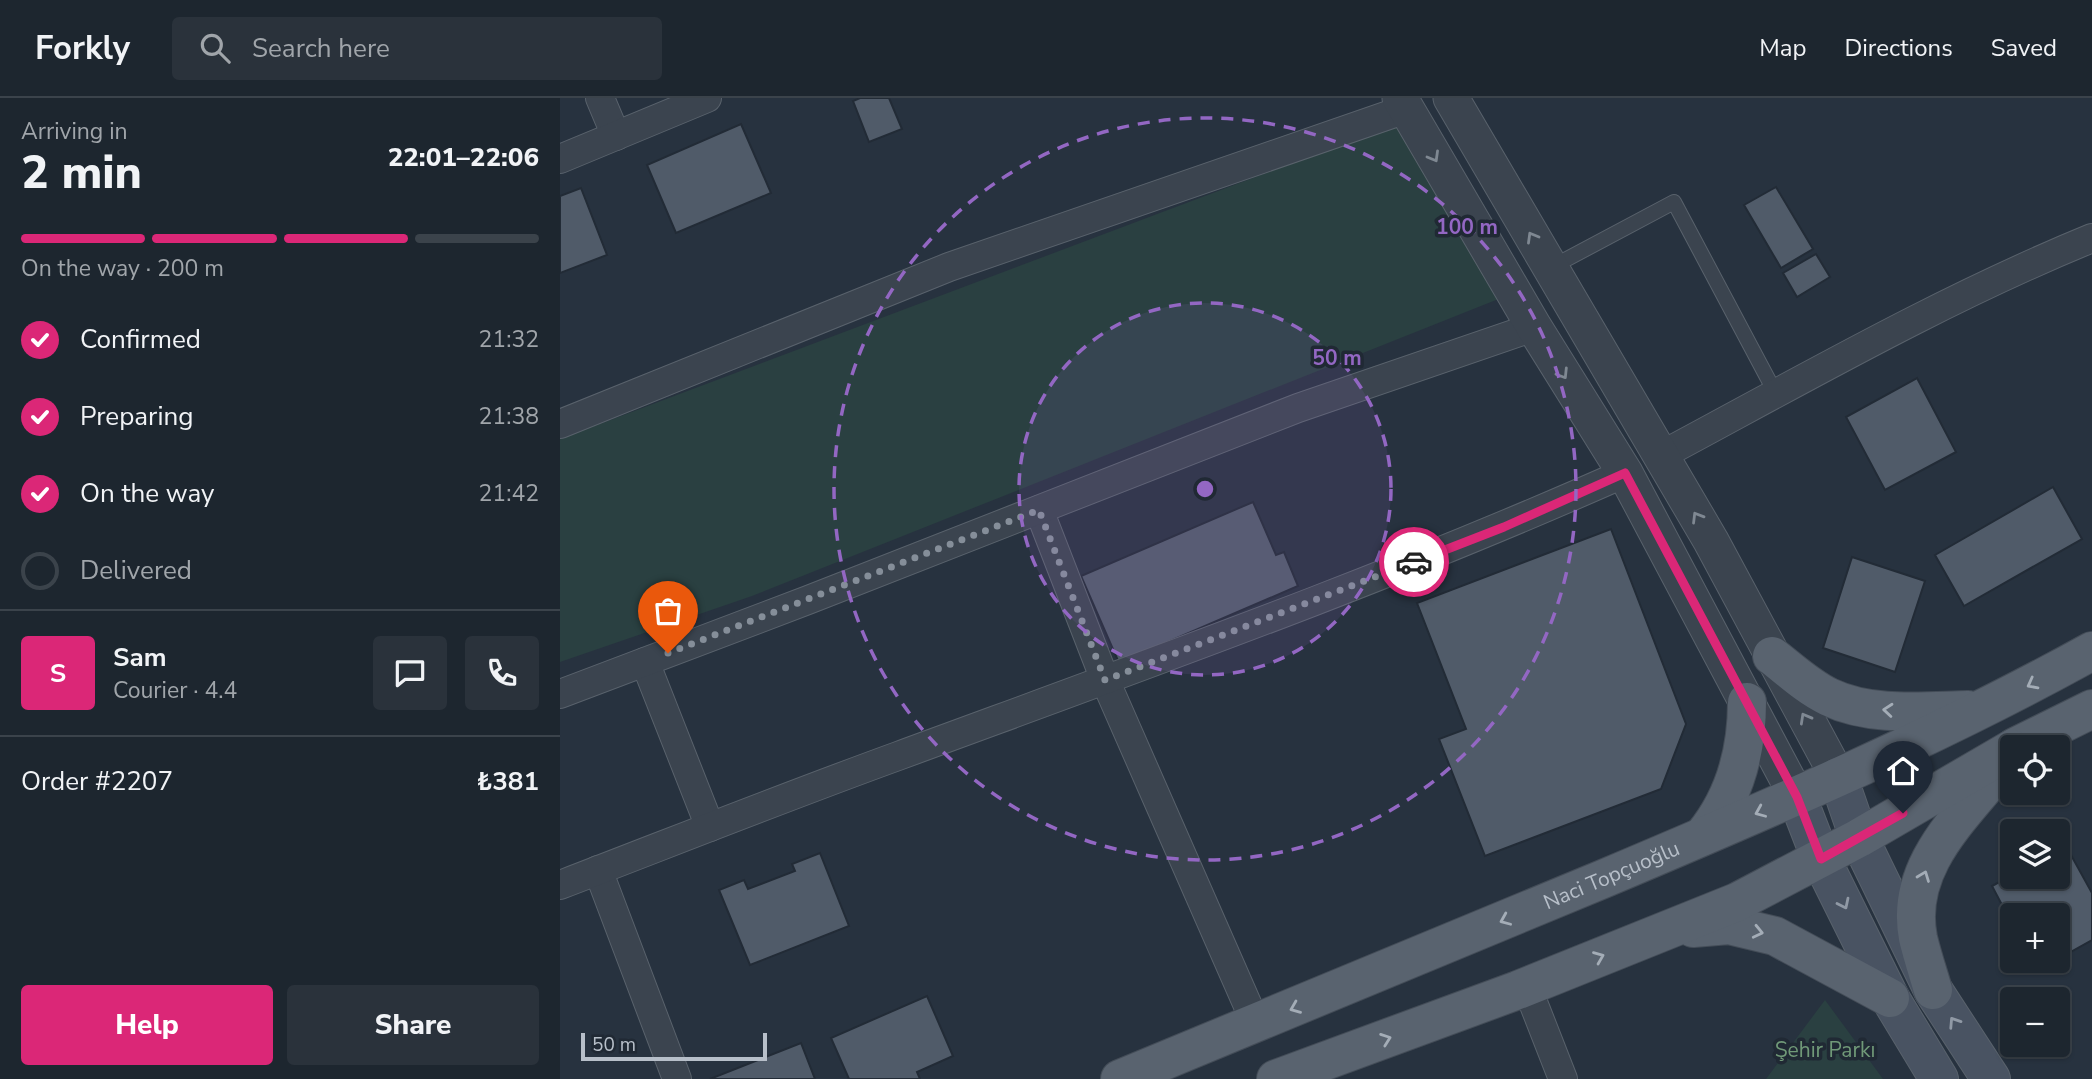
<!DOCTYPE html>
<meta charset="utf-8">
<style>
body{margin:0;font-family:"Nunito Sans",sans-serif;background:#2a323b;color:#f1f3f6;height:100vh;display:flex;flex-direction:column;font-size:26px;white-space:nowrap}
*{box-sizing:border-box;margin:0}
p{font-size:23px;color:#a0a5aa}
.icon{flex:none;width:38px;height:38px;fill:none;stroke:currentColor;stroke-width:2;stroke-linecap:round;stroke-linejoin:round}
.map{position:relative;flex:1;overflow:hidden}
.side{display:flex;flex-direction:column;background:#1d262f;width:560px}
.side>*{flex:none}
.tools{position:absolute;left:1440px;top:637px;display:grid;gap:14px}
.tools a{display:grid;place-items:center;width:70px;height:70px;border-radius:7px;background:#1d262f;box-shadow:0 2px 5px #0004,0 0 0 2px #3b434b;font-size:35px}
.scale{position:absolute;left:21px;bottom:18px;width:186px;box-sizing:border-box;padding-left:7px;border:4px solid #b7bfc9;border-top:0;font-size:19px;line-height:24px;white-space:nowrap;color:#b7bfc9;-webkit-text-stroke:5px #202934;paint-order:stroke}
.pin{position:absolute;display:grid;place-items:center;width:60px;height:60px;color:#fff;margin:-72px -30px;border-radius:50% 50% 50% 0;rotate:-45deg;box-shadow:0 0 7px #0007}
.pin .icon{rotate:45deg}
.courier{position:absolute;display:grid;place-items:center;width:70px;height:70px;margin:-35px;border:5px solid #db2777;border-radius:50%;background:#fff;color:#222;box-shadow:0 2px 9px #0007}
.head em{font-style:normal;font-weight:800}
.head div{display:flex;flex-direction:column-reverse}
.head{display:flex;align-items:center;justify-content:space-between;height:119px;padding:0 21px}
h1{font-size:46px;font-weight:800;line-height:52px}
.bar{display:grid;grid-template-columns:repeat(4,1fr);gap:10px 7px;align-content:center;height:84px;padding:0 21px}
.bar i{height:9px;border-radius:5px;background:#3b434b}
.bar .active{background:#db2777}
.bar p{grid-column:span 4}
.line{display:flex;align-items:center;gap:18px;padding:0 21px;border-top:2px solid #3b434b}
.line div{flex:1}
.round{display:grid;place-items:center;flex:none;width:74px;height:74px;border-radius:7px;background:#2a323b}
ol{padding:0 21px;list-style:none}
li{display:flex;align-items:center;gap:21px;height:77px}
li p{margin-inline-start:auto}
li .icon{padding:7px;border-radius:50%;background:#db2777;color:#fff;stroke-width:4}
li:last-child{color:#a0a5aa}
li i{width:38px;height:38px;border:4px solid #3b434b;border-radius:50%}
.primary-button{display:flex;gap:14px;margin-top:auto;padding:14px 21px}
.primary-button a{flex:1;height:80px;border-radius:7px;background:#db2777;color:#fff;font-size:28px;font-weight:800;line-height:80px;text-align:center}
.primary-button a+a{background:#2a323b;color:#f1f3f6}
header{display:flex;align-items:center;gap:42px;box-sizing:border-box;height:98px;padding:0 35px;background:#1d262f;border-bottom:2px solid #3b434b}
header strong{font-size:33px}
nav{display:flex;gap:38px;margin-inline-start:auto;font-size:24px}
.search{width:490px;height:63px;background:#2a323b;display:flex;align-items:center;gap:18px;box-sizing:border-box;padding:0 24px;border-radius:7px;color:#a0a5aa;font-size:26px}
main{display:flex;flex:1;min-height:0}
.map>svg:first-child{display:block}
.green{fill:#2a4041}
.building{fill:#505b69;stroke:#222b36;stroke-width:2}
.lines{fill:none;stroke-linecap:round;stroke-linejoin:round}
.service-casing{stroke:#59626c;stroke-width:16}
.minor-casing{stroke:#59626c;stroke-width:30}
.tertiary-casing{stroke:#59626c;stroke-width:37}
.secondary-casing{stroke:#59626c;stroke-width:40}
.primary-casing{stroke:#444d58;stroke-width:40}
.service{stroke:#3b444f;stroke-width:14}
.minor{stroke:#3b444f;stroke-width:28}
.tertiary{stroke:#3b444f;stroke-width:35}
.secondary{stroke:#495362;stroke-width:38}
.primary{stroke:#59636f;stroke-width:38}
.oneway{stroke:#7f8892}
.oneway2{stroke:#a4adb7}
.oneway3{stroke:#9099a5}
.done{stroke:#858e99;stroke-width:7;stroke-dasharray:0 12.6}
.route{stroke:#db2777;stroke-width:9}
.ring{fill:none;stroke:#9367c3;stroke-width:3.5;stroke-dasharray:12 9}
.labels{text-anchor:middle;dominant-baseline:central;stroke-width:7;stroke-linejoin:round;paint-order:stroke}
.street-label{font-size:21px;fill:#b7bfc9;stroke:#202934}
.park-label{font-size:21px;fill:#709978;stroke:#202934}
.centre{fill:#9367c3;stroke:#202934;stroke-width:3.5}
.ring-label{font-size:21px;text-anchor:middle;font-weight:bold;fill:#9367c3;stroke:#202934;stroke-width:7;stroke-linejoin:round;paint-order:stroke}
</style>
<header>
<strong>Forkly</strong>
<div class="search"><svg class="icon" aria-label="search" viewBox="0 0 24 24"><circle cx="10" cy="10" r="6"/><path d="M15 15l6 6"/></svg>Search here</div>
<nav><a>Map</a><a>Directions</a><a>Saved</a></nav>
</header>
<main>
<section class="side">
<div class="head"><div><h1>2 min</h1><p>Arriving in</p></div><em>22:01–22:06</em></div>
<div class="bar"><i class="active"></i><i class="active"></i><i class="active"></i><i></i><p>On the way · 200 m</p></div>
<ol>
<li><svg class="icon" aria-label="check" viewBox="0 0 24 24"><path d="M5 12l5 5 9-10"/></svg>Confirmed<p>21:32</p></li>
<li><svg class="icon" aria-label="check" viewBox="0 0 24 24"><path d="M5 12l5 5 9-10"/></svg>Preparing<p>21:38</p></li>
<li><svg class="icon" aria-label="check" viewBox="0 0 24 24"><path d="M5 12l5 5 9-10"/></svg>On the way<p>21:42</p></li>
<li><i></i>Delivered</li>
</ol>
<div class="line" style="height:126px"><b class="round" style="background:#db2777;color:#fff">S</b><div><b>Sam</b><p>Courier · 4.4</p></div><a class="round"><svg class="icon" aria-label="chat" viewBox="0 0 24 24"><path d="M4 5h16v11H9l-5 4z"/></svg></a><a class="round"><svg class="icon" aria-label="phone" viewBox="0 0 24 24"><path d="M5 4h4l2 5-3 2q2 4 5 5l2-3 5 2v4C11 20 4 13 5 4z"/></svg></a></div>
<div class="line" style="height:91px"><div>Order #2207</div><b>₺381</b></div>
<div class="primary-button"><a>Help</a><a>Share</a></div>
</section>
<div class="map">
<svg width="1532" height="981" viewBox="0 0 1532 981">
<rect width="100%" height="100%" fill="#27323f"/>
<g class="green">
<polygon points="831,28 844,31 946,198 192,498 0,564 0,341"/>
<polygon points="1265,902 1323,981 1206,981"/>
</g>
<g class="building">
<polygon points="300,0 329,0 342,31 309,44 293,3"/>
<polygon points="181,26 211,95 116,135 87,67"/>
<polygon points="1216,89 1253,151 1221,170 1184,107"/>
<polygon points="21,90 47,157 0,175 0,98"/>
<polygon points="1256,156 1270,179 1237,199 1223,175"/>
<polygon points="1357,280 1396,354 1325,392 1286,319"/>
<polygon points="1493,389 1522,441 1404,508 1375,457"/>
<polygon points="693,404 716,457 724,454 738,488 559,565 521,478"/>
<polygon points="1051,431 1126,626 1101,691 925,758 879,641 906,631 857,505"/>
<polygon points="1292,459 1365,483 1335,574 1263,550"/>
<polygon points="1506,748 1532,795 1532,842 1498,861 1498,817 1452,817 1452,826 1432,788 1452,777 1498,779 1498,752"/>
<polygon points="260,755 289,828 190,867 159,792 184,782 188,791 235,773 232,766"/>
<polygon points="1473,863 1495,863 1478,872"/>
<polygon points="367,898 393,958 357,974 360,981 289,981 271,940"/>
<polygon points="241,945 255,981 150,981"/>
</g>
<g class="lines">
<defs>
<polyline id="service" points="990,170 1114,104 1216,296"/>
<g id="minor">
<polyline points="40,0 56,38"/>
<polyline points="0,61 147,0"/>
<polyline points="0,326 389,169 846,11"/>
<path d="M1100,358C1242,282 1383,201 1532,140"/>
<polyline points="479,412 545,582 696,926"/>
<polyline points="85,564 150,729"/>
<polyline points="0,596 248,502 738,310 974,229"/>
<polyline points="38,772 117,981"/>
<path d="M0,787C112,744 225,699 338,658C582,568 827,481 1065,375"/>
<polyline points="967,889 1003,981"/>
</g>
<g id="tertiary">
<polyline points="840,0 974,229 1065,375 1237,699"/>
<polyline points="891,0 1151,443 1278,679"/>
</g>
<g id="secondary">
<polyline points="1278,679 1299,740 1373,892 1431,981"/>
<polyline points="1237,699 1261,761 1330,900 1379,981"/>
</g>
<g id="primary">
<path d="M1212,558C1230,572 1248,589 1269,599C1311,619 1363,613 1408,612"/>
<polyline points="1455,649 1532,611"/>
<path d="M1143,738C1175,699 1187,654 1187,604"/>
<polyline points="1133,830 1169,827 1215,838 1330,900"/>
<path d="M1373,892C1368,875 1362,857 1358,840C1344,768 1402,719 1442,668"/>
<path id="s1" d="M560,981C721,915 882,848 1043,781C1209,711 1375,640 1532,553"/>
<polyline points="716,981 958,892 1177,804 1299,740 1452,651"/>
</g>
</defs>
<use href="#service" class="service-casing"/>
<use href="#minor" class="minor-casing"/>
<use href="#tertiary" class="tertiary-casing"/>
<use href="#secondary" class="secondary-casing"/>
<use href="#primary" class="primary-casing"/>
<use href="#service" class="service"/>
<use href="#minor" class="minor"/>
<use href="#tertiary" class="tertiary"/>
<use href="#secondary" class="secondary"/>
<use href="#primary" class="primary"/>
</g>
<defs><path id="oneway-chevron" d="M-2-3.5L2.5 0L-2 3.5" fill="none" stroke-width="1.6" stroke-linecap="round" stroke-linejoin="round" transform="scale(1.75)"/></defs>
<g class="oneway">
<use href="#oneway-chevron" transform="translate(874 59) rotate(60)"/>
<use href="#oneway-chevron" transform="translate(972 139) rotate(-120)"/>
<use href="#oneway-chevron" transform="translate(1003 276) rotate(58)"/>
<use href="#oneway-chevron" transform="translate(1137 419) rotate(-121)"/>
<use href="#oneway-chevron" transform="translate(1245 620) rotate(-119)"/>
</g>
<g class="oneway2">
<use href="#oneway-chevron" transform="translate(1472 586) rotate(152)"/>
<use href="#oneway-chevron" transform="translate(1328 612) rotate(-175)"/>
<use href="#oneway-chevron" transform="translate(1200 714) rotate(157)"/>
<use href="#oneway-chevron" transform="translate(1364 778) rotate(-69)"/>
<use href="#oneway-chevron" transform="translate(945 822) rotate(157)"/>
<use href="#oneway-chevron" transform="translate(1198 834) rotate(13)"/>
<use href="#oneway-chevron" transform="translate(1039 859) rotate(-22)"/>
<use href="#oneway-chevron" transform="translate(735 910) rotate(158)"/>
<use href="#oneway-chevron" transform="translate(826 941) rotate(-20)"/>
</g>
<g class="oneway3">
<use href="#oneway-chevron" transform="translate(1284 806) rotate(64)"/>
<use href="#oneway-chevron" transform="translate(1394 924) rotate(-123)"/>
</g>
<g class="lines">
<polyline class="done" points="108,555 479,412 545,582 854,464"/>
<polyline class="route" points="854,464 944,429 1065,375 1237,699 1261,761 1343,715"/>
</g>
<circle cx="645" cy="391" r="186" fill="#9367c3" fill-opacity=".12"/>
<g class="ring">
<circle cx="645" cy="391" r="186"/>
<circle cx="645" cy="391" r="371"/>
</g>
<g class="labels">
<g class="street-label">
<text stroke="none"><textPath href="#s1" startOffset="532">Naci Topçuoğlu</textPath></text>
</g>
<g class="park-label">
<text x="1265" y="952">Şehir Parkı</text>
</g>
</g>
<circle cx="645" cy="391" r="10" class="centre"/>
<g class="ring-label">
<text x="907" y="136">100 m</text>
<text x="777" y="267">50 m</text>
</g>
</svg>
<div class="tools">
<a><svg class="icon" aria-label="locate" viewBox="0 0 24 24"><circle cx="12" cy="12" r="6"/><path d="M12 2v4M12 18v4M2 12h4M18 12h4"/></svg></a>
<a><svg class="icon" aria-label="layers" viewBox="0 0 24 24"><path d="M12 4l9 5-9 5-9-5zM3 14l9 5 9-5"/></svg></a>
<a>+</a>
<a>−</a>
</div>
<div class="scale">50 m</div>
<div class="pin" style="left:108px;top:555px;background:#ea580c"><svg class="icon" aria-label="bag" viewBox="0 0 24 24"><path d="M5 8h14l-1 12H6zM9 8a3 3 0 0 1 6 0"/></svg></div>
<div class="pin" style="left:1343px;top:715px;background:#1f2937"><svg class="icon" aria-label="home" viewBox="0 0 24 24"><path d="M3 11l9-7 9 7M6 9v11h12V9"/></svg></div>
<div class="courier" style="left:854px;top:464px"><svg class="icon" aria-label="car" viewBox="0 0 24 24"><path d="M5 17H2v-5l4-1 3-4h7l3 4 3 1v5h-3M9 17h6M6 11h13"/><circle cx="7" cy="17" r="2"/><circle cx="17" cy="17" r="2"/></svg></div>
</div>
</main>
